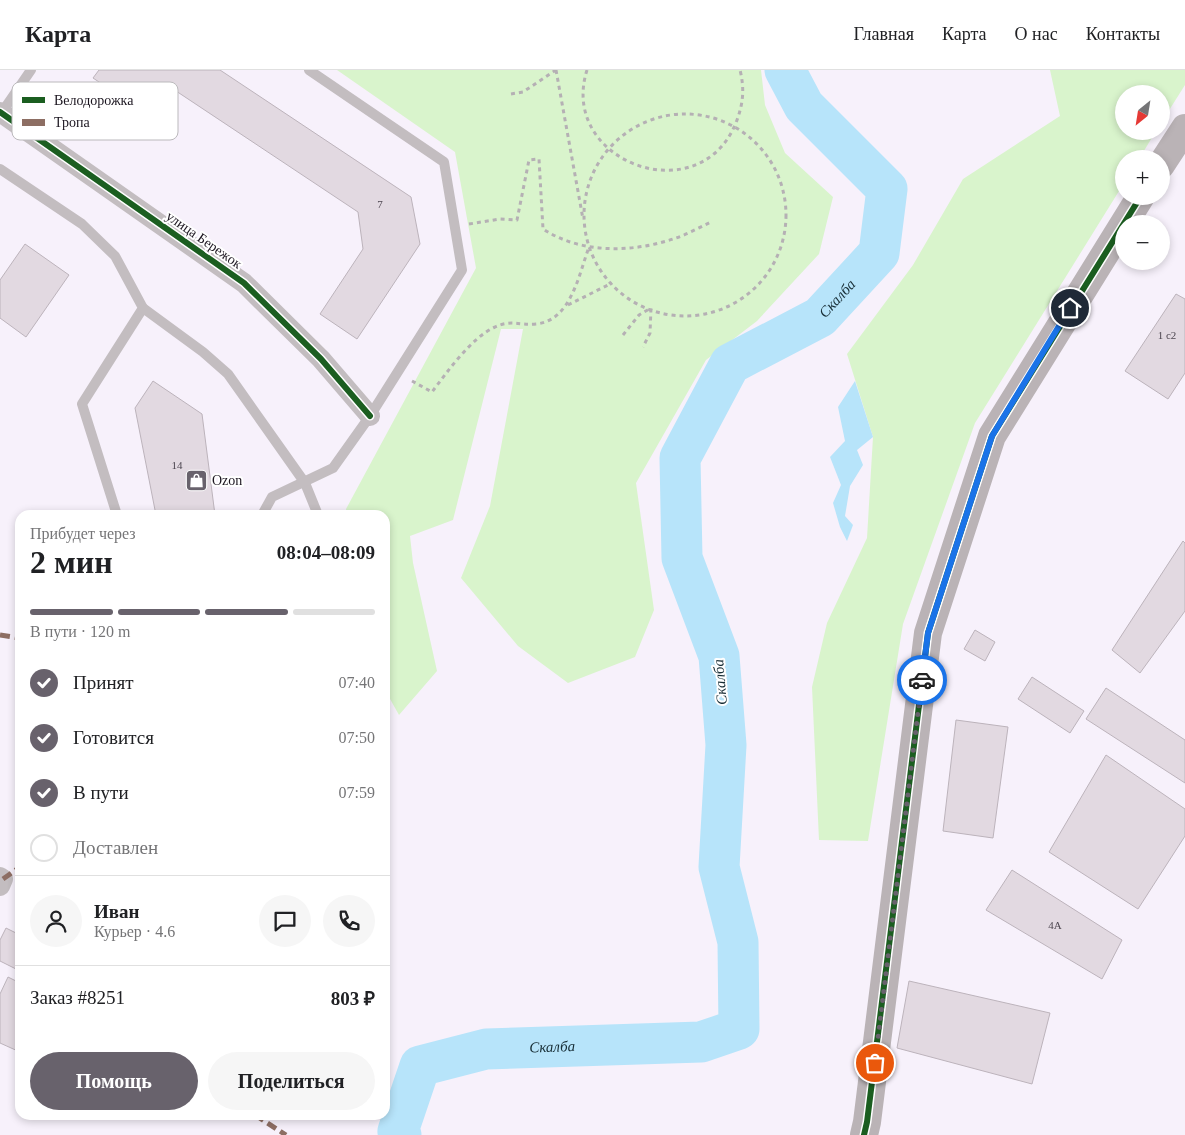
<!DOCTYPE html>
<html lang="ru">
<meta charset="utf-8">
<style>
body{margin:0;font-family:Georgia,serif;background:#f6f6f6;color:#202124;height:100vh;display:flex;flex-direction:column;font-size:19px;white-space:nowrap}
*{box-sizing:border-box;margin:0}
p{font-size:16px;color:#757577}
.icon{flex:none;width:28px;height:28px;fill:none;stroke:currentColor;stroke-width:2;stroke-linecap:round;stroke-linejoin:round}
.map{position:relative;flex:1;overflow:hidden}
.drawer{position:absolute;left:15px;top:440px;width:375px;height:610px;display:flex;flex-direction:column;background:#fff;border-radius:15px;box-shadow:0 2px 8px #0003}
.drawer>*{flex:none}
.needle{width:32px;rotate:210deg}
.tools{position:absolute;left:1115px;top:15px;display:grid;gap:10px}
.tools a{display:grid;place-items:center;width:55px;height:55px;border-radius:50%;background:#fff;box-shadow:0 2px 8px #0003;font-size:25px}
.pin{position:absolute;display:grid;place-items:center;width:42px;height:42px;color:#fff;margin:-21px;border:2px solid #fff;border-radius:50%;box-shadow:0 1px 5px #0007}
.courier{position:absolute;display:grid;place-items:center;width:50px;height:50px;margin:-25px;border:4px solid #1a73e8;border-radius:50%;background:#fff;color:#222;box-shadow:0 1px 6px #0007}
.head em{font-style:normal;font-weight:700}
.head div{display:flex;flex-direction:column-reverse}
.head{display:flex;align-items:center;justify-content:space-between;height:85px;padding:0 15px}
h1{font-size:32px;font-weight:700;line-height:38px}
.bar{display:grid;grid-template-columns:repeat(4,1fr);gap:8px 5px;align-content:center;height:60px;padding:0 15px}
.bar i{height:6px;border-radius:4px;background:#e0e0e0}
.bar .active{background:#68626c}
.bar p{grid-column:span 4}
.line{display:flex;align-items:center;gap:12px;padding:0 15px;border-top:1px solid #e0e0e0}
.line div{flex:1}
.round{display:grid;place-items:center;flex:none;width:52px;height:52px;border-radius:26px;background:#f6f6f6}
ol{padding:0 15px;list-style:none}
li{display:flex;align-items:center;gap:15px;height:55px}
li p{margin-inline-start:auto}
li .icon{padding:5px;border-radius:50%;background:#68626c;color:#fff;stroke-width:4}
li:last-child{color:#757577}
li i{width:28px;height:28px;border:2px solid #e0e0e0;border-radius:50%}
.cta{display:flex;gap:10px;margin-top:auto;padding:10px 15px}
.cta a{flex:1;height:58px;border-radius:30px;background:#68626c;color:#fff;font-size:20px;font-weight:700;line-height:58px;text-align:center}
.cta a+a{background:#f6f6f6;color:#202124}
header{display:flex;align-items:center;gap:30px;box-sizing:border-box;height:70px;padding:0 25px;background:#fff;border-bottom:1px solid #e0e0e0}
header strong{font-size:24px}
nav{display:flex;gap:28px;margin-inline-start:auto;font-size:18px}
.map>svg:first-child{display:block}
.green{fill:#d9f4cc}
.water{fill:#b7e4fa}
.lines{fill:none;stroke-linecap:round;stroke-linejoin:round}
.river{stroke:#b7e4fa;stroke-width:41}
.building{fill:#e2d9e1;stroke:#bcb3bb}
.path{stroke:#b5b0b4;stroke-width:3;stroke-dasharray:4 4;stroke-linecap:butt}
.lane{stroke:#c3bdc0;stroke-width:10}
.street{stroke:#c3bdc0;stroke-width:20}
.secondary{stroke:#bab3b6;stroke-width:28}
.quiet{stroke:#8d6e63;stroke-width:5;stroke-dasharray:10 5;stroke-linecap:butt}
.cycleway-casing{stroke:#fff;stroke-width:9}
.cycleway{stroke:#1b5e20;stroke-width:6}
.done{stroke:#68626c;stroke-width:5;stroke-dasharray:0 9}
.route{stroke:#1a73e8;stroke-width:6}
.labels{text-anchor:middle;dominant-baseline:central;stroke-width:4;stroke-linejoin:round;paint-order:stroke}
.number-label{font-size:11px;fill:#4d4650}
.street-label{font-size:14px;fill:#1b151f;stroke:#fff}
.poi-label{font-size:14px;fill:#1b151f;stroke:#fff;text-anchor:start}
.water-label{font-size:15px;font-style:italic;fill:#172d35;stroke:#fff}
.key{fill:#fff;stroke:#bbb9bc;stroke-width:1}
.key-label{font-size:14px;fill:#1b151f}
</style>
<header>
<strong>Карта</strong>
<nav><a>Главная</a><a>Карта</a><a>О нас</a><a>Контакты</a></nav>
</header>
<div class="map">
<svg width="1185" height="1065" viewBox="0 0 1185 1065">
<rect width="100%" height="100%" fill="#f7f1fb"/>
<g class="green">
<polygon points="337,0 761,0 765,35 785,83 833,127 819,184 757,251 706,290 636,413 654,540 635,587 568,613 518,576 461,508 490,436 523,259 501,259 453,450 410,466 413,493 437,601 399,645 385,620 385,445 347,445 346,439 476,198 455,82"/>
<polygon points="1050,0 1185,0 1185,15 1161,53 1161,24 1124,24 1124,61 1156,61 1139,89 1124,89 1124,113 975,353 903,554 868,771 819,770 812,617 827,553 867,468 873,367 847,284 913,195 963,109 1060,46"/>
</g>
<polygon class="water" points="855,311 873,367 857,380 863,395 850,416 845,446 853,455 847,471 840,457 833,433 841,415 830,387 845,371 838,337"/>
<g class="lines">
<path class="river" id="s1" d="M401,1065L398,1061L420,996L486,979L701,972L739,959L738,872L719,797L726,675L719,586L682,488L680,388L730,294L820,247L879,183L887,119L804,36L785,0"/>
</g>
<g class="building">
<polygon points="99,0 220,0 411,127 420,174 357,269 320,244 363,179 358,142 164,13 133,20 126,30 93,8"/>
<polygon points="25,174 69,205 26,267 0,248 0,210"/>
<polygon points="1176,224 1185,229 1185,303 1168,329 1125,301"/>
<polygon points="153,311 202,344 215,445 156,445 135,338"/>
<polygon points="1183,471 1185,473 1185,541 1140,603 1112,580"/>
<polygon points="975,560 995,572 985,591 964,579"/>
<polygon points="1032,607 1084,641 1070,663 1018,629"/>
<polygon points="1106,618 1185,670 1185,713 1086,649"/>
<polygon points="956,650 1008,657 993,768 943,761"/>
<polygon points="1106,685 1185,739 1185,766 1138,839 1049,782"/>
<polygon points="1012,800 1122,870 1102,909 986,840"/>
<polygon points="6,858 20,865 20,901 0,891 0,870"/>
<polygon points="8,907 20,913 20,982 0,973 0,924"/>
<polygon points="909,911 1050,943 1032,1014 897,978"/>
</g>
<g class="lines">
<g class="path">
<polyline points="556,0 583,149"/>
<path d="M587,0C558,91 697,143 735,55C743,36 745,20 740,0"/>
<polyline points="511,24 523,22 556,0"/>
<circle cx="685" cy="145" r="101"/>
<path d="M469,154L500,149L517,150L529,90L539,89L543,159C581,184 633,183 676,168C688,164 700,157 711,152"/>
<polyline points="568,235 612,213"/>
<polyline points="623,265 639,245 651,238 650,263 643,277"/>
<path d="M412,311L432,322C447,302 472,267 495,257C512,249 520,256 536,254C571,251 579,204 589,177"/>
</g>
<g class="lane">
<polyline points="0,45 31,0"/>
<polyline points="0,99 82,154 115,186 143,238 82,334 117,445"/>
<polyline points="143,238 203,282 228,304 305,413 318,445"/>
<polyline points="262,445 272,427 333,398 370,346 462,200 444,92 309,0"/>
</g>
<g class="street">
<polyline points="0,42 244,213 321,289 370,346"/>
<polyline points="0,807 3,809 0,816"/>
</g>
<g class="secondary">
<polyline points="1161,95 1185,58"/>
<polyline points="864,1065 867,1052 928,563 992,366 1141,126"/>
</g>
<g class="quiet">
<polyline points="0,565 20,568"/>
<polyline points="3,809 20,797"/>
<polyline points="255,1045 286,1065"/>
</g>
<defs>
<g id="cycleway">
<polyline points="0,42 244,213 321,289 370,346"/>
<polyline points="864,1065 867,1052 928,563 992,366 1141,126"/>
</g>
</defs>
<use href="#cycleway" class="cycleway-casing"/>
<use href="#cycleway" class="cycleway"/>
</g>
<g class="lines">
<polyline class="done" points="875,993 922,610"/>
<polyline class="route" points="922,610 928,563 992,366 1070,238"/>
</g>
<defs>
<symbol id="shop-square" viewBox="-11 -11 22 22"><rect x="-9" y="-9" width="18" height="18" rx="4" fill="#68626c" stroke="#fff"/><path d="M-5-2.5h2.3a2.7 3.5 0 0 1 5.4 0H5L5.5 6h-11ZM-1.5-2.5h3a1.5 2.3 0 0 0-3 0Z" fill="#fff"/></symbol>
</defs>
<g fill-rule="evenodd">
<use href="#shop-square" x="184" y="398" width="25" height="25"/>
</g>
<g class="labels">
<g class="number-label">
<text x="380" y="134">7</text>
<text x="1167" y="265">1 с2</text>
<text x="177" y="395">14</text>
<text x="1055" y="855">4А</text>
</g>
<g class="street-label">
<text transform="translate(204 170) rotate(35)">улица Бережок</text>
</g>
<g class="poi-label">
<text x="212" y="410">Ozon</text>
</g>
<g class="water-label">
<text stroke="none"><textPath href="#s1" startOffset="1211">Скалба</textPath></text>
<text transform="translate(720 612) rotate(-95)">Скалба</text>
<text stroke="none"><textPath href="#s1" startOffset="208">Скалба</textPath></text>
</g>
</g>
<rect x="12" y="12" width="166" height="58" rx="8" class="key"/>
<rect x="22" y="27" width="23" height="6" fill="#1b5e20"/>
<rect x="22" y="49" width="23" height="7" fill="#8d6e63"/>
<g class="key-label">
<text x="54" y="35">Велодорожка</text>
<text x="54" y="57">Тропа</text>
</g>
</svg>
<div class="tools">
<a><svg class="needle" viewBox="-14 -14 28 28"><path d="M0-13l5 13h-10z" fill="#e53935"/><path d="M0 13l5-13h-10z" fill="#757577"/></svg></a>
<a>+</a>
<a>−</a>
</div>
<div class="pin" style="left:875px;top:993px;background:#ea580c"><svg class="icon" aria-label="bag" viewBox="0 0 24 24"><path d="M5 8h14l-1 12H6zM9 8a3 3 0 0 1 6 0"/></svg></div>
<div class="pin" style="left:1070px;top:238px;background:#1f2937"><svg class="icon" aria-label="home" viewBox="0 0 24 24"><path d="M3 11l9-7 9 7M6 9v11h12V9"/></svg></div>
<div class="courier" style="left:922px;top:610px"><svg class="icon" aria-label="car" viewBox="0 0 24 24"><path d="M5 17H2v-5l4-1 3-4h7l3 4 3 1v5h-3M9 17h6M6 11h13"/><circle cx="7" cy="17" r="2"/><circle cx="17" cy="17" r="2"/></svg></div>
<section class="drawer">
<div class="head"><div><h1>2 мин</h1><p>Прибудет через</p></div><em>08:04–08:09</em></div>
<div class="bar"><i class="active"></i><i class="active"></i><i class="active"></i><i></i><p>В пути · 120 m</p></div>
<ol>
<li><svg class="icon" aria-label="check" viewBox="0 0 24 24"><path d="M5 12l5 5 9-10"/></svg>Принят<p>07:40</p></li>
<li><svg class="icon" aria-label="check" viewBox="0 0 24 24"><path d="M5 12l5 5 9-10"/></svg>Готовится<p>07:50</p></li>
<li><svg class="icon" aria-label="check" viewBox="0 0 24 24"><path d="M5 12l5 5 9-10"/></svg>В пути<p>07:59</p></li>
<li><i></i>Доставлен</li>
</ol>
<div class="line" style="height:90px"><a class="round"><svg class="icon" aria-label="person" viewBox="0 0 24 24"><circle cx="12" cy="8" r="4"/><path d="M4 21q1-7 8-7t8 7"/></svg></a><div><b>Иван</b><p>Курьер · 4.6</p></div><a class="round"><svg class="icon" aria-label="chat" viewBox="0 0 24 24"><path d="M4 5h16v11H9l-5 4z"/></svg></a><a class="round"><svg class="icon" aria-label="phone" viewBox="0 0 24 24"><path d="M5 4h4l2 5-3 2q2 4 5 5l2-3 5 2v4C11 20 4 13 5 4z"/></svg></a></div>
<div class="line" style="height:65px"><div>Заказ #8251</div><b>803 ₽</b></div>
<div class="cta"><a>Помощь</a><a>Поделиться</a></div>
</section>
</div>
